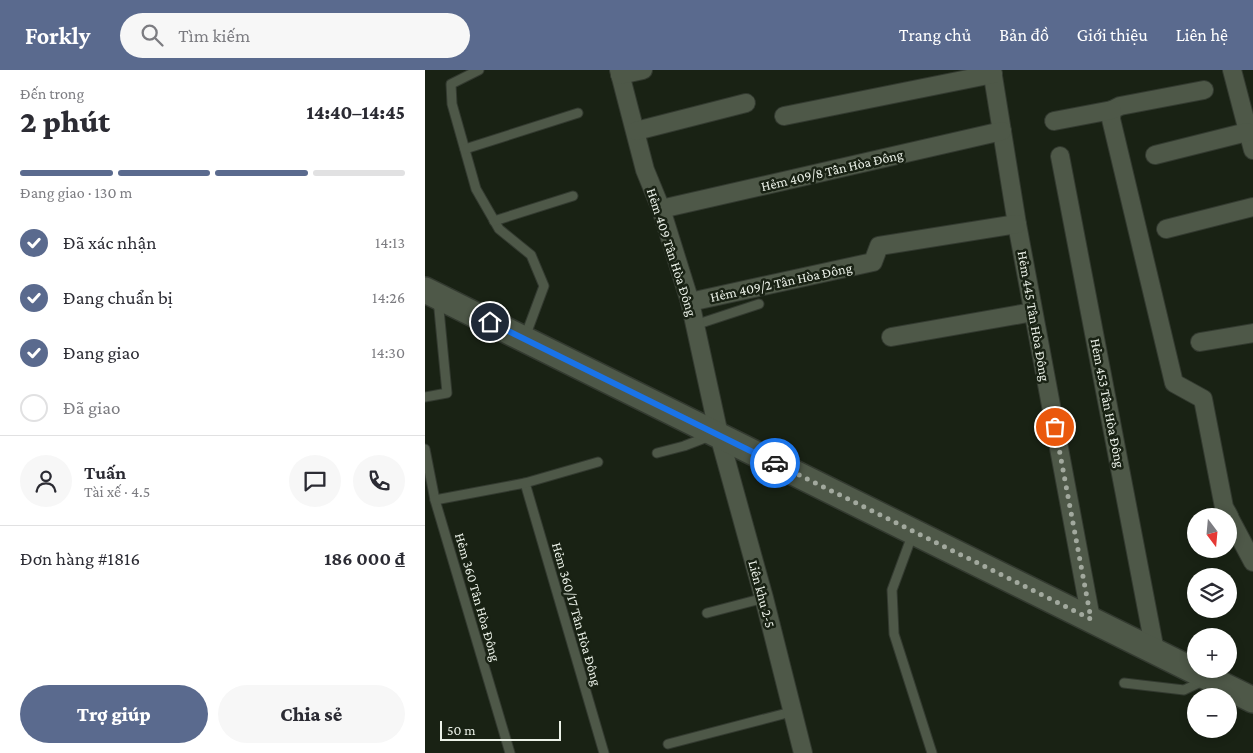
<!DOCTYPE html>
<html lang="vi">
<meta charset="utf-8">
<style>
body{margin:0;font-family:"Crimson Pro",serif;background:#f7f7f7;color:#2b2b33;height:100vh;display:flex;flex-direction:column;font-size:19px;white-space:nowrap}
*{box-sizing:border-box;margin:0}
p{font-size:16px;color:#7c7c81}
.icon{flex:none;width:28px;height:28px;fill:none;stroke:currentColor;stroke-width:2;stroke-linecap:round;stroke-linejoin:round}
.map{position:relative;flex:1;overflow:hidden}
.panel{display:flex;flex-direction:column;background:#fff;width:425px}
.panel>*{flex:none}
.needle{width:32px;rotate:164deg}
.controls{position:absolute;left:762px;top:438px;display:grid;gap:10px}
.controls a{display:grid;place-items:center;width:50px;height:50px;border-radius:50%;background:#fff;box-shadow:0 2px 8px #0003;font-size:25px}
.scale{position:absolute;left:15px;bottom:12px;width:121px;box-sizing:border-box;padding-left:5px;border:2px solid #ebf1e8;border-top:0;font-size:14px;line-height:18px;white-space:nowrap;color:#ebf1e8;-webkit-text-stroke:4px #192214;paint-order:stroke}
.pin{position:absolute;display:grid;place-items:center;width:42px;height:42px;color:#fff;margin:-21px;border:2px solid #fff;border-radius:50%;box-shadow:0 1px 5px #0007}
.courier{position:absolute;display:grid;place-items:center;width:50px;height:50px;margin:-25px;border:4px solid #1a73e8;border-radius:50%;background:#fff;color:#222;box-shadow:0 1px 6px #0007}
.overview em{font-style:normal;font-weight:800}
.overview div{display:flex;flex-direction:column-reverse}
.overview{display:flex;align-items:center;justify-content:space-between;height:85px;padding:0 20px}
h1{font-size:32px;font-weight:800;line-height:38px}
.bar{display:grid;grid-template-columns:repeat(4,1fr);gap:8px 5px;align-content:center;height:60px;padding:0 20px}
.bar i{height:6px;border-radius:4px;background:#e1e1e2}
.bar .active{background:#5a6a8e}
.bar p{grid-column:span 4}
.line{display:flex;align-items:center;gap:12px;padding:0 20px;border-top:1px solid #e1e1e2}
.line div{flex:1}
.round{display:grid;place-items:center;flex:none;width:52px;height:52px;border-radius:26px;background:#f7f7f7}
ol{padding:0 20px;list-style:none}
li{display:flex;align-items:center;gap:15px;height:55px}
li p{margin-inline-start:auto}
li .icon{padding:5px;border-radius:50%;background:#5a6a8e;color:#fff;stroke-width:4}
li:last-child{color:#7c7c81}
li i{width:28px;height:28px;border:2px solid #e1e1e2;border-radius:50%}
.action{display:flex;gap:10px;margin-top:auto;padding:10px 20px}
.action a{flex:1;height:58px;border-radius:30px;background:#5a6a8e;color:#fff;font-size:20px;font-weight:800;line-height:58px;text-align:center}
.action a+a{background:#f7f7f7;color:#2b2b33}
header{display:flex;align-items:center;gap:30px;box-sizing:border-box;height:70px;padding:0 25px;background:#5a6a8e;color:#fff}
header strong{font-size:24px}
nav{display:flex;gap:28px;margin-inline-start:auto;font-size:18px}
.search{width:350px;height:45px;background:#f7f7f7;display:flex;align-items:center;gap:12px;box-sizing:border-box;padding:0 18px;border-radius:28px;color:#7c7c81;font-size:19px}
main{display:flex;flex:1;min-height:0}
.map>svg:first-child{display:block}
.lines{fill:none;stroke-linecap:round;stroke-linejoin:round}
.lane-casing{stroke:#333a30;stroke-width:11}
.street-casing{stroke:#333a30;stroke-width:20}
.secondary-casing{stroke:#333a30;stroke-width:28}
.lane{stroke:#4e5848;stroke-width:9}
.street{stroke:#4e5848;stroke-width:18}
.secondary{stroke:#4e5848;stroke-width:25}
.done{stroke:#a2a99e;stroke-width:5;stroke-dasharray:0 9}
.route{stroke:#1a73e8;stroke-width:6}
.labels{text-anchor:middle;dominant-baseline:central;stroke-width:5;stroke-linejoin:round;paint-order:stroke}
.street-label{font-size:14px;fill:#ebf1e8;stroke:#192214}
</style>
<header>
<strong>Forkly</strong>
<div class="search"><svg class="icon" aria-label="search" viewBox="0 0 24 24"><circle cx="10" cy="10" r="6"/><path d="M15 15l6 6"/></svg>Tìm kiếm</div>
<nav><a>Trang chủ</a><a>Bản đồ</a><a>Giới thiệu</a><a>Liên hệ</a></nav>
</header>
<main>
<section class="panel">
<div class="overview"><div><h1>2 phút</h1><p>Đến trong</p></div><em>14:40–14:45</em></div>
<div class="bar"><i class="active"></i><i class="active"></i><i class="active"></i><i></i><p>Đang giao · 130 m</p></div>
<ol>
<li><svg class="icon" aria-label="check" viewBox="0 0 24 24"><path d="M5 12l5 5 9-10"/></svg>Đã xác nhận<p>14:13</p></li>
<li><svg class="icon" aria-label="check" viewBox="0 0 24 24"><path d="M5 12l5 5 9-10"/></svg>Đang chuẩn bị<p>14:26</p></li>
<li><svg class="icon" aria-label="check" viewBox="0 0 24 24"><path d="M5 12l5 5 9-10"/></svg>Đang giao<p>14:30</p></li>
<li><i></i>Đã giao</li>
</ol>
<div class="line" style="height:90px"><a class="round"><svg class="icon" aria-label="person" viewBox="0 0 24 24"><circle cx="12" cy="8" r="4"/><path d="M4 21q1-7 8-7t8 7"/></svg></a><div><b>Tuấn</b><p>Tài xế · 4.5</p></div><a class="round"><svg class="icon" aria-label="chat" viewBox="0 0 24 24"><path d="M4 5h16v11H9l-5 4z"/></svg></a><a class="round"><svg class="icon" aria-label="phone" viewBox="0 0 24 24"><path d="M5 4h4l2 5-3 2q2 4 5 5l2-3 5 2v4C11 20 4 13 5 4z"/></svg></a></div>
<div class="line" style="height:65px"><div>Đơn hàng #1816</div><b>186 000 ₫</b></div>
<div class="action"><a>Trợ giúp</a><a>Chia sẻ</a></div>
</section>
<div class="map">
<svg width="828" height="683" viewBox="0 0 828 683">
<rect width="100%" height="100%" fill="#192214"/>
<g class="lines">
<defs>
<g id="lane">
<polyline points="54,0 26,14 27,34 51,119 74,159 106,185 119,216 100,267"/>
<polyline points="40,79 153,43"/>
<polyline points="69,151 148,126"/>
<polyline points="270,255 334,234"/>
<polyline points="0,327 22,323 13,229"/>
<polyline points="0,379 10,430 85,683"/>
<polyline points="232,383 259,376 285,366"/>
<polyline points="100,413 179,683"/>
<polyline points="10,430 100,413 173,392"/>
<polyline points="488,463 467,520 469,564 507,683"/>
<polyline points="282,543 339,528"/>
<polyline points="699,613 759,620 780,610"/>
<polyline points="243,674 366,642"/>
</g>
<g id="street">
<polyline points="194,0 220,100 236,139 265,232 294,365 339,528 378,683"/>
<polyline points="567,0 592,154 666,549"/>
<polyline points="807,0 828,80"/>
<polyline points="195,5 218,0"/>
<polyline points="779,20 695,36 687,40 686,49 749,313 778,329 799,437 804,446"/>
<polyline points="359,46 568,4"/>
<polyline points="629,51 687,40"/>
<polyline points="211,61 321,33"/>
<polyline points="730,85 822,62"/>
<polyline points="635,86 730,581"/>
<polyline points="236,139 577,61"/>
<polyline points="741,159 828,137"/>
<polyline points="265,232 448,192 454,176 592,154"/>
<polyline points="466,267 608,242"/>
<polyline points="775,272 828,263"/>
<polyline points="804,447 828,492"/>
</g>
<polyline id="secondary" points="0,220 828,630"/>
</defs>
<use href="#lane" class="lane-casing"/>
<use href="#street" class="street-casing"/>
<use href="#secondary" class="secondary-casing"/>
<use href="#lane" class="lane"/>
<use href="#street" class="street"/>
<use href="#secondary" class="secondary"/>
</g>
<g class="lines">
<polyline class="done" points="350,393 666,549 630,357"/>
<polyline class="route" points="65,252 350,393"/>
</g>
<g class="labels">
<g class="street-label">
<text transform="translate(407 100) rotate(-13)">Hẻm 409/8 Tân Hòa Đông</text>
<text transform="translate(247 182) rotate(72)">Hẻm 409 Tân Hòa Đông</text>
<text transform="translate(356 212) rotate(-12)">Hẻm 409/2 Tân Hòa Đông</text>
<text transform="translate(609 246) rotate(80)">Hẻm 445 Tân Hòa Đông</text>
<text transform="translate(683 333) rotate(79)">Hẻm 453 Tân Hòa Đông</text>
<text transform="translate(337 524) rotate(75)">Liên khu 2-5</text>
<text transform="translate(53 527) rotate(74)">Hẻm 360 Tân Hòa Đông</text>
<text transform="translate(152 544) rotate(74)">Hẻm 360/17 Tân Hòa Đông</text>
</g>
</g>
</svg>
<div class="controls">
<a><svg class="needle" viewBox="-14 -14 28 28"><path d="M0-13l5 13h-10z" fill="#e53935"/><path d="M0 13l5-13h-10z" fill="#7c7c81"/></svg></a>
<a><svg class="icon" aria-label="layers" viewBox="0 0 24 24"><path d="M12 4l9 5-9 5-9-5zM3 14l9 5 9-5"/></svg></a>
<a>+</a>
<a>−</a>
</div>
<div class="scale">50 m</div>
<div class="pin" style="left:630px;top:357px;background:#ea580c"><svg class="icon" aria-label="bag" viewBox="0 0 24 24"><path d="M5 8h14l-1 12H6zM9 8a3 3 0 0 1 6 0"/></svg></div>
<div class="pin" style="left:65px;top:252px;background:#1f2937"><svg class="icon" aria-label="home" viewBox="0 0 24 24"><path d="M3 11l9-7 9 7M6 9v11h12V9"/></svg></div>
<div class="courier" style="left:350px;top:393px"><svg class="icon" aria-label="car" viewBox="0 0 24 24"><path d="M5 17H2v-5l4-1 3-4h7l3 4 3 1v5h-3M9 17h6M6 11h13"/><circle cx="7" cy="17" r="2"/><circle cx="17" cy="17" r="2"/></svg></div>
</div>
</main>
